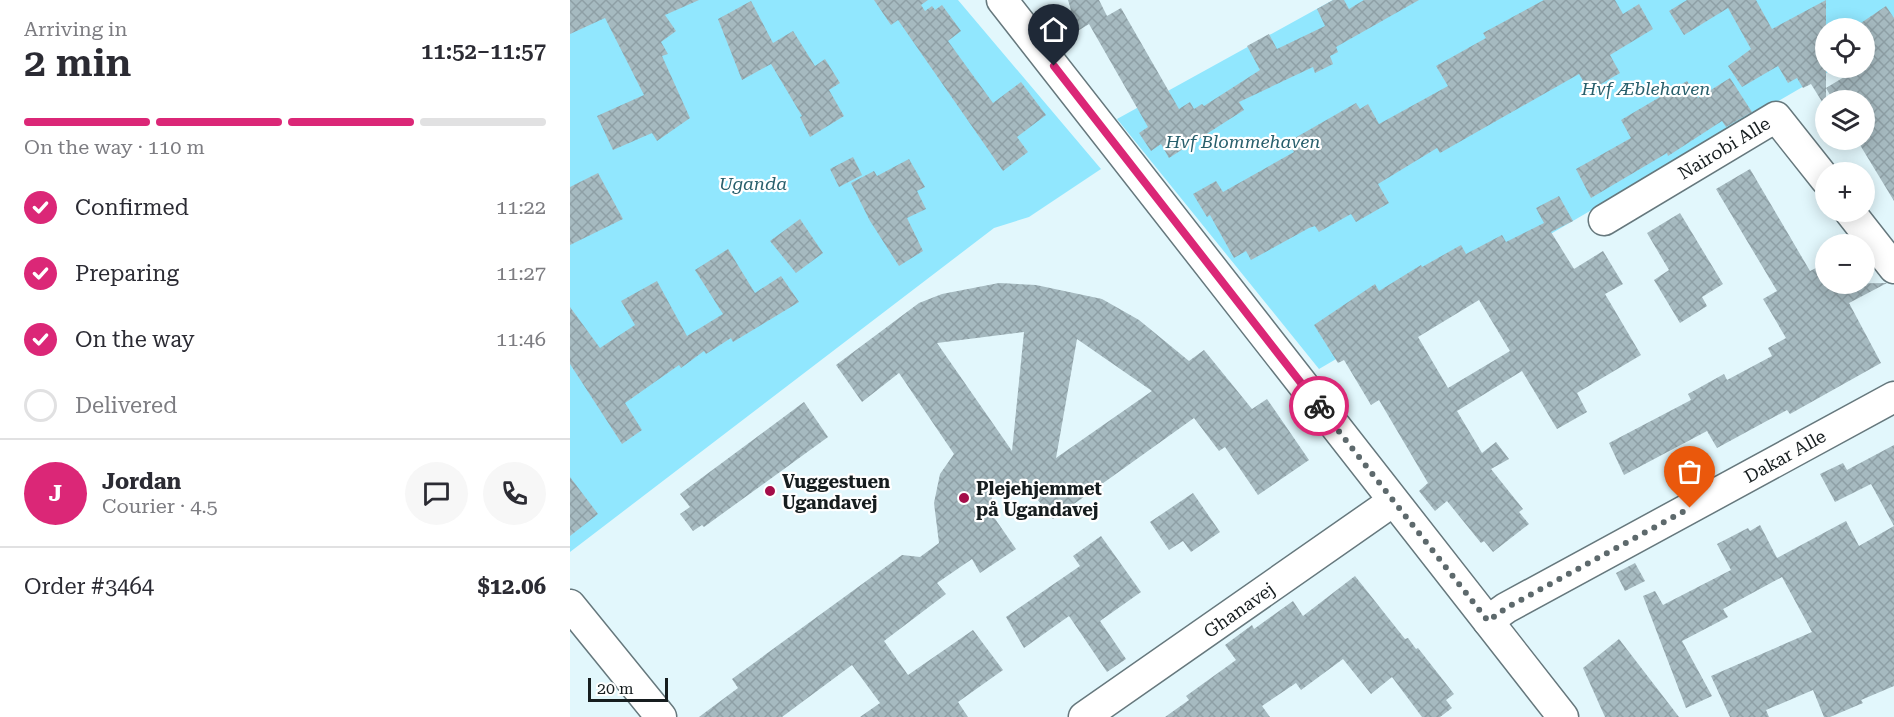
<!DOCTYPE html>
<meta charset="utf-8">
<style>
body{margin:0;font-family:"Roboto Serif",serif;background:#f7f7f7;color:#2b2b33;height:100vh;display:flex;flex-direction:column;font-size:22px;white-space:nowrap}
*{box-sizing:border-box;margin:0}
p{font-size:20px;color:#7c7c81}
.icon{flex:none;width:33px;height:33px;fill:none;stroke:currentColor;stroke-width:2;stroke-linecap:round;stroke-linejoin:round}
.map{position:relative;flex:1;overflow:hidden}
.side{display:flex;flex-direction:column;background:#fff;width:570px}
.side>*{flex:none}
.tools{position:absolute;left:1245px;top:18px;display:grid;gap:12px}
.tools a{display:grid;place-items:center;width:60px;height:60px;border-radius:50%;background:#fff;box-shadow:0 3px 15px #0003;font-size:30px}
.scale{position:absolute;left:18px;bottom:15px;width:80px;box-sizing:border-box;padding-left:6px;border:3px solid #161d1f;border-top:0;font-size:16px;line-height:21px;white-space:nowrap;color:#161d1f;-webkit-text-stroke:4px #fff;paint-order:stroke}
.pin{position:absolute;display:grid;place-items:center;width:51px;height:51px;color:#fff;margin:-62px -26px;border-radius:50% 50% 50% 0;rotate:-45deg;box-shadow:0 0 6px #0007}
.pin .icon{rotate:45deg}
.courier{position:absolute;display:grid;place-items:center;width:60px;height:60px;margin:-30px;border:4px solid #db2777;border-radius:50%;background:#fff;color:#222;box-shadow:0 2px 8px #0007}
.headline em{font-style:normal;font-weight:600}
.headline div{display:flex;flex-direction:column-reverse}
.headline{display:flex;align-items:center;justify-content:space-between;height:102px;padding:0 24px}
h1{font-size:39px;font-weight:600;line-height:45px}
.bar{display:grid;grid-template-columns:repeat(4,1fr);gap:9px 6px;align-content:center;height:72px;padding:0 24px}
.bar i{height:8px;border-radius:4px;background:#e1e1e2}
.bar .active{background:#db2777}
.bar p{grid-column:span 4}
.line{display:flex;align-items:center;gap:15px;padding:0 24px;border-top:2px solid #e1e1e2}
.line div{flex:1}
.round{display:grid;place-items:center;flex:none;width:63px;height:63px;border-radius:32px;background:#f7f7f7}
ol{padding:0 24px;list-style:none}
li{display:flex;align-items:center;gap:18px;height:66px}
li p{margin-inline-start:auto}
li .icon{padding:6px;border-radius:50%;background:#db2777;color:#fff;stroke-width:4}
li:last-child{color:#7c7c81}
li i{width:33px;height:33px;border:3px solid #e1e1e2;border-radius:50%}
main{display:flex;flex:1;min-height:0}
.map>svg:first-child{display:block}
.green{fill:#91e7fe}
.building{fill:url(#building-cross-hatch);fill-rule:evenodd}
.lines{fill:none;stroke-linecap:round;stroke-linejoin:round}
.street-casing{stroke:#66787d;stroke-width:33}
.street{stroke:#fff;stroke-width:30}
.done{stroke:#5d696c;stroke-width:6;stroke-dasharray:0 10.8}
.route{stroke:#db2777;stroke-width:8}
.poi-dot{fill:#a40d49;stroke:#fff;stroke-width:2}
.labels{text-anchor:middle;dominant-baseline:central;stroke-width:4.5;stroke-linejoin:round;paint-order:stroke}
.park-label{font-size:18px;font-style:italic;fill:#285f6c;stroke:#fff}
.street-label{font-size:18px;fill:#161d1f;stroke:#fff}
.poi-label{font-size:18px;font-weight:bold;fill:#161d1f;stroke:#fff;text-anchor:start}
</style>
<main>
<section class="side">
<div class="headline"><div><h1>2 min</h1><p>Arriving in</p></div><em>11:52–11:57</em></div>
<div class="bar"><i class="active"></i><i class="active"></i><i class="active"></i><i></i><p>On the way · 110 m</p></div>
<ol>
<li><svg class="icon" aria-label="check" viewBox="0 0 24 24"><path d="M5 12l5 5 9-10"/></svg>Confirmed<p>11:22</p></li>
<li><svg class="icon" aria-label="check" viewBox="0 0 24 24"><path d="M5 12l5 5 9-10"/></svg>Preparing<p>11:27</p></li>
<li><svg class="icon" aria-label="check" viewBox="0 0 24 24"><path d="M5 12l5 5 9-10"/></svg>On the way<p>11:46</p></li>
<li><i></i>Delivered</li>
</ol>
<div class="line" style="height:108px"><b class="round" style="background:#db2777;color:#fff">J</b><div><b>Jordan</b><p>Courier · 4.5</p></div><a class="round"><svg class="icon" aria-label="chat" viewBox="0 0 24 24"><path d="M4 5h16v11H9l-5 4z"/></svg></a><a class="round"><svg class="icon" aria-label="phone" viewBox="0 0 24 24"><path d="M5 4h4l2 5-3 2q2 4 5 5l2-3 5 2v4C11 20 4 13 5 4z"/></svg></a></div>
<div class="line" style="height:78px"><div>Order #3464</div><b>$12.06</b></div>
</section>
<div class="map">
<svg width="1324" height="717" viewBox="0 0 1324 717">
<defs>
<pattern id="building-cross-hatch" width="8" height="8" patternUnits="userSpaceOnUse" patternTransform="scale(1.5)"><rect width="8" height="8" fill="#a6bac0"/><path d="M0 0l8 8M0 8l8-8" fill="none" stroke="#8e9fa5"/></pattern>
</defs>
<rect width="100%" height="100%" fill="#e2f7fc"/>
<g class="green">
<polygon points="0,0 388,0 531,169 459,217 424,228 0,552"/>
<polygon points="763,0 1324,0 1324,33 1295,50 1294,28 1256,28 1256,68 1265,68 749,369 547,119"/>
</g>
<g class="building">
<polygon points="0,0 129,0 95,15 106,31 91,42 98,54 92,56 120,118 87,141 82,133 43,150 27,116 74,95 35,18 0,34"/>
<polygon points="304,0 358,0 351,5 355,11 362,6 365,10 372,5 391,31 378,41 423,103 451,82 476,115 447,137 458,152 433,171 328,20 321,25"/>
<polygon points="498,0 529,0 537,16 551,8 609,109 620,102 624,109 632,104 634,106 690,70 677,46 699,34 707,49 755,26 747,9 763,0 774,0 779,9 794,0 849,0 766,47 768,52 760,56 763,64 745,73 743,67 669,102 674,110 599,158 591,144 581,151 569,133 578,127 519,24 498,37 490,17 501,10"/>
<polygon points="974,0 1045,0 1053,14 1069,4 1083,29 1040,55 1050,73 1019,91 1009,74 870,153 867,148 808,184 819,203 786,222 781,214 749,232 745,226 739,228 681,260 676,251 664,258 640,215 637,217 623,194 646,181 653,192 724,152 718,142 786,103 790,109 798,104 809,124 878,86 866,66 916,38 913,33"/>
<polygon points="1117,0 1186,0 1202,29 1256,0 1256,88 1289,68 1294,68 1294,64 1304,58 1294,42 1294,28 1285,27 1316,6 1324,18 1324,201 1287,140 1294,140 1294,100 1263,100 1256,88 1256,108 1241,84 1233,88 1227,78 1218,83 1208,66 1172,87 1158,66 1181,49 1158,8 1114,35 1099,11"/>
<polygon points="181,1 203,43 223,31 245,66 255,59 270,83 259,90 274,116 240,137 230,117 232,116 201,64 172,80 148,19"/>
<polygon points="1160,78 1182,112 1156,127 1152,121 1098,156 1097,153 1021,198 1006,169 1061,138 1051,120 1117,81 1128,98"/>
<polygon points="283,157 292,175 269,187 260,169"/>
<polygon points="339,159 355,187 347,191 356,209 337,218 353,251 329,266 300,221 281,183 304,171 307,176"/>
<polygon points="1180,169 1240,271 1246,268 1254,284 1317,283 1279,303 1311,363 1220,414 1217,410 1147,448 1137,431 1054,475 1039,443 1121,400 1118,394 1154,374 1157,380 1202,356 1198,348 1216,338 1193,299 1207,291 1146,189"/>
<polygon points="28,173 53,219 0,245 0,187"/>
<path d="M989,196L1003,221L981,232L1004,269L1033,251L1053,284L1035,294L1071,355L1007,393L1017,412L987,429L952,371L887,411L912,453L926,442L939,459L921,469L953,509L949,512L959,524L923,552L914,541L911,543L877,501L865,511L849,491L858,483L809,400L801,405L774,360L768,363L744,325L805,284L809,291L851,265L852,267L891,245L896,254L932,235L936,242L974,223L966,208ZM909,300L940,351L878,388L848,337Z"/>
<polygon points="1110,213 1153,284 1132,297 1137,306 1110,323 1084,280 1099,270 1077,233"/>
<polygon points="230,219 253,253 226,273 200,241"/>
<polygon points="158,249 185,293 211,276 229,302 163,342 161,338 136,354 134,351 111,368 109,365 55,403 72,430 52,444 0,364 0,307 30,348 65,325 51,301 87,281 117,336 153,314 125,270"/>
<path d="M429,283L466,285L532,299L569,320L619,361L634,350L682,409L697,399L739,460L688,495L655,447L649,451L624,418L483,519L460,490L450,484L436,486L422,495L421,513L446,549L410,573L402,559L367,583L376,594L314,641L338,675L403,630L433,670L388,702L398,717H290L310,703L282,665L212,717H129L168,688L162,679L332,555L350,557L369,543L364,503L370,474L384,454L329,373L292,402L266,365L349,303L372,294ZM454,332L442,451L367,343ZM507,339L582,391L486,458Z"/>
<polygon points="234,402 258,437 134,527 132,525 123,531 110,514 120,507 110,494"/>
<polygon points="1324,445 1324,686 1291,700 1293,703 1260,717 1254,717 1243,690 1196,710 1199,717 1160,717 1141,676 1242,632 1212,577 1153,609 1158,617 1112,641 1142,696 1116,708 1073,596 1085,591 1093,605 1161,570 1147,544 1178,528 1180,531 1190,525 1207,558 1276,521 1289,546 1324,526 1301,484 1265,502 1250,474 1273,463 1277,470"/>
<polygon points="0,477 28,514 0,536"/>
<polygon points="623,493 650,532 621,552 613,541 599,550 580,522"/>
<polygon points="531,536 571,592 530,621 556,659 537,672 499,616 454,648 436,617 510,566 503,556"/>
<polygon points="1065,563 1075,581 1055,591 1046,573"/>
<polygon points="785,576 835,639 838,638 846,649 848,648 884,694 876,700 882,708 870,717 852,717 822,677 801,694 773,659 731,690 726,683 692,706 700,717 595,717 619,700 616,696 666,660 655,645 682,625 684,629 723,601 733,616"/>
<polygon points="1049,639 1109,717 1035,717 1013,668"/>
</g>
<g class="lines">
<defs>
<g id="street">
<polyline points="432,0 993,717"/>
<polyline points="1280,212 1324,268"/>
<polyline points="1034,220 1206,117 1256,180"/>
<polyline points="0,605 91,717"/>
<polyline points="918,621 936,608 1324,397"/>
<polyline points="514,717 822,502"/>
</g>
</defs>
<use href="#street" class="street-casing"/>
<use href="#street" class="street"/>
</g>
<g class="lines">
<polyline class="done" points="749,406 918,621 936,608 1120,508"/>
<polyline class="route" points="484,66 749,406"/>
</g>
<g class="poi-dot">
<circle cx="200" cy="491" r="6"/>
<circle cx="394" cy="498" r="6"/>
</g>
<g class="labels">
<g class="park-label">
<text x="1076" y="88">Hvf Æblehaven</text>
<text x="673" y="141">Hvf Blommehaven</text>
<text x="183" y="183">Uganda</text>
</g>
<g class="street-label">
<text transform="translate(1154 148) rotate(-31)">Nairobi Alle</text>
<text transform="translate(1215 456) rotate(-29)">Dakar Alle</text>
<text transform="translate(669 610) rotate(-35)">Ghanavej</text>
</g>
<g class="poi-label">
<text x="212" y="481">Vuggestuen<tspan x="212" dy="21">Ugandavej</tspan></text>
<text x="406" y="488">Plejehjemmet<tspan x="406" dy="21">på Ugandavej</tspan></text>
</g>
</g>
</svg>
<div class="tools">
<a><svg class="icon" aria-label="locate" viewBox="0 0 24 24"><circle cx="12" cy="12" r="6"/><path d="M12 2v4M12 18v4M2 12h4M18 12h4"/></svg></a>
<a><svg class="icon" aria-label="layers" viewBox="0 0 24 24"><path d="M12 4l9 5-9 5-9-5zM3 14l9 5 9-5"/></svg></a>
<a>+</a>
<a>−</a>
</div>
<div class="scale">20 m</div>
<div class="pin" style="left:1120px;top:508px;background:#ea580c"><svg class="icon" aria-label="bag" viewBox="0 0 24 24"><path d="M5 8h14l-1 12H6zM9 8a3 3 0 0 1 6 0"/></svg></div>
<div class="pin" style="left:484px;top:66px;background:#1f2937"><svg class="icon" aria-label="home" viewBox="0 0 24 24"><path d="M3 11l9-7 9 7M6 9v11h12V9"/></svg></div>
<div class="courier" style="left:749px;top:406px"><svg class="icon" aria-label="bike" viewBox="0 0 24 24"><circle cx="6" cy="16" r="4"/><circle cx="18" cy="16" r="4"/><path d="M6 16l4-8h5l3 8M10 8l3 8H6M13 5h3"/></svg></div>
</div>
</main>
